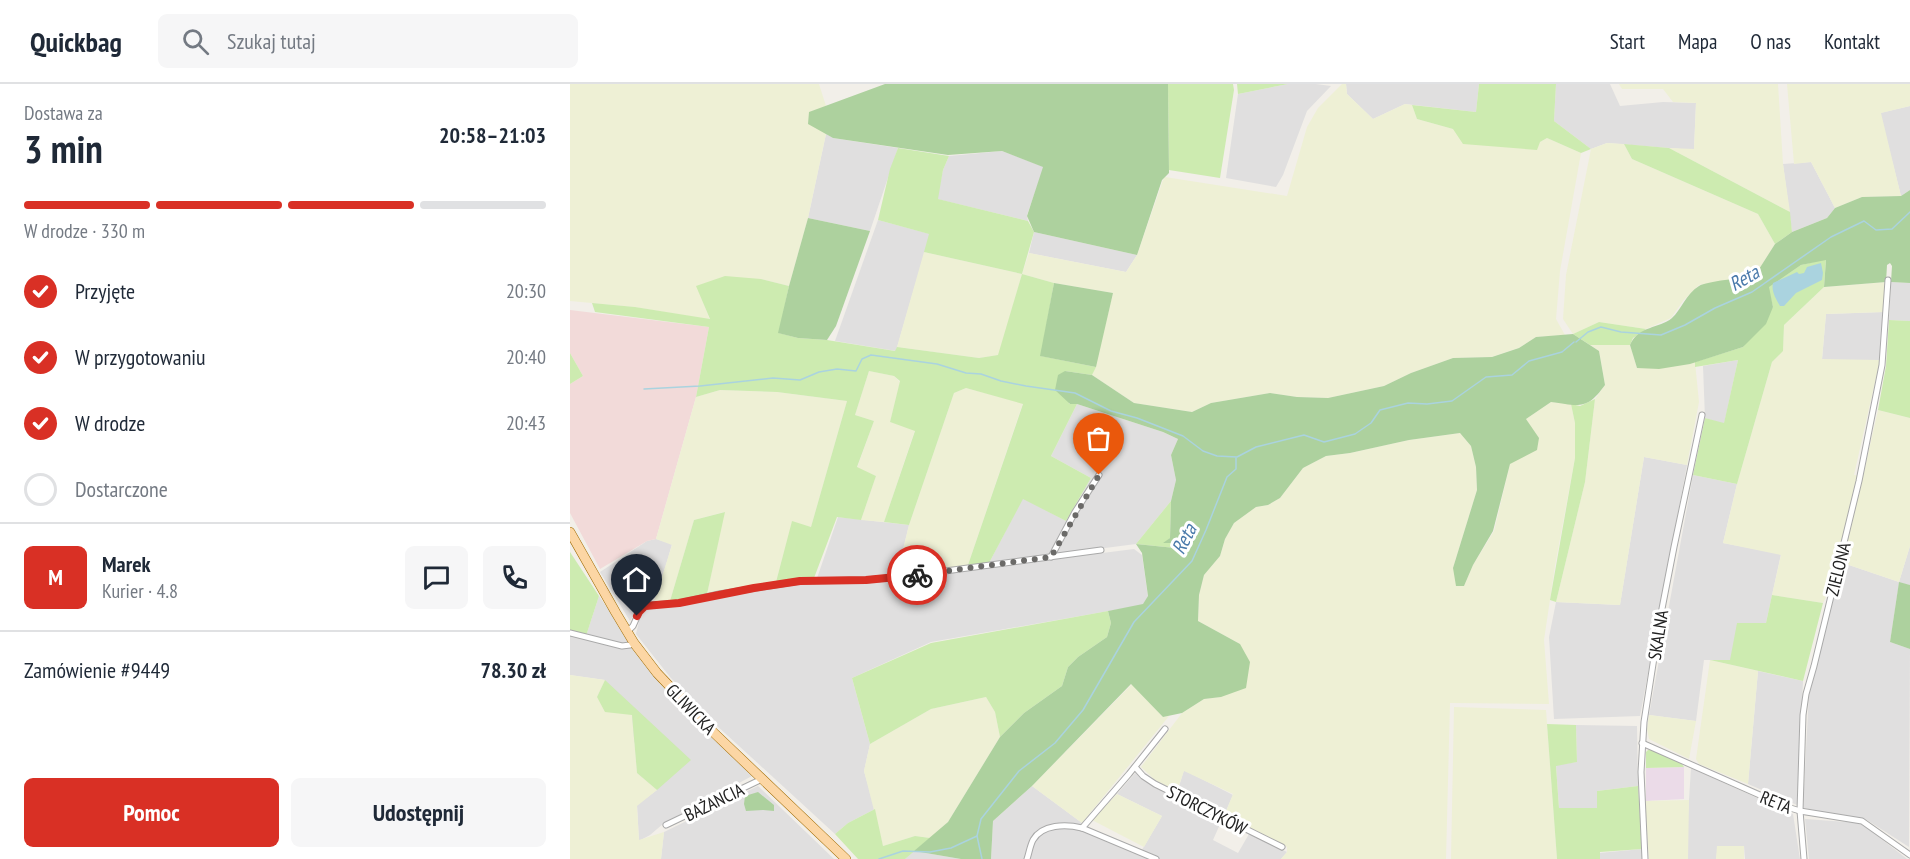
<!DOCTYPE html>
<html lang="pl">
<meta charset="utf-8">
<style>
body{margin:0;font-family:"PT Sans Narrow",sans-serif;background:#f6f6f7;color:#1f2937;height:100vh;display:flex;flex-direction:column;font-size:22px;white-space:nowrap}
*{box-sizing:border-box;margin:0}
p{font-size:20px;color:#747a83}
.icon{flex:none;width:33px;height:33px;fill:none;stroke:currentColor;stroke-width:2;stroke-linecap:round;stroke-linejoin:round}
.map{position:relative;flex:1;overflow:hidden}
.panel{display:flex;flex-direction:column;background:#fff;width:570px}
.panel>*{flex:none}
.pin{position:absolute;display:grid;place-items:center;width:51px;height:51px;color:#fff;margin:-62px -26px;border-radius:50% 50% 50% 0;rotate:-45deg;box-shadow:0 0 6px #0007}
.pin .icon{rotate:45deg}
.courier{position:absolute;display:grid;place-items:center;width:60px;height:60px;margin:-30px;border:4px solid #d93025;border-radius:50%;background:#fff;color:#222;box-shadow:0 2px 8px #0007}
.headline em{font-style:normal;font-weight:700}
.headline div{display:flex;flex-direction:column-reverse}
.headline{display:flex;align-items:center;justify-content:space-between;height:102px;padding:0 24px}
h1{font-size:39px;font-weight:700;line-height:45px}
.bar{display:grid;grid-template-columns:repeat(4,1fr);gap:9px 6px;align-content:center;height:72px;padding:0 24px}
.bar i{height:8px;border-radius:4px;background:#e0e1e3}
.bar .on{background:#d93025}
.bar p{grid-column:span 4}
.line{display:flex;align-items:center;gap:15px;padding:0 24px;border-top:2px solid #e0e1e3}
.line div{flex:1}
.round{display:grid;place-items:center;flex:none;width:63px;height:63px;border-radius:9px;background:#f6f6f7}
ol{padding:0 24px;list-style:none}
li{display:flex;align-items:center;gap:18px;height:66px}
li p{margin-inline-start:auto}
li .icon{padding:6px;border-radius:50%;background:#d93025;color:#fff;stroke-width:4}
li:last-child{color:#747a83}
li i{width:33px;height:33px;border:3px solid #e0e1e3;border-radius:50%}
.primary-button{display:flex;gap:12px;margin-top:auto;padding:12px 24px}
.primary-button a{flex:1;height:69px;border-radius:9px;background:#d93025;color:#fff;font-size:24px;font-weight:700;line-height:69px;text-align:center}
.primary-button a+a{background:#f6f6f7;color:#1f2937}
header{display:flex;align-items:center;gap:36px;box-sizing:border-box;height:84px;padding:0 30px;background:#fff;border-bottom:2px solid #e0e1e3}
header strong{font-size:28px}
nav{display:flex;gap:33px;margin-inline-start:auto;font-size:21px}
.search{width:420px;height:54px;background:#f6f6f7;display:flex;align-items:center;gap:15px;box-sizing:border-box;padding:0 21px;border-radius:9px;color:#747a83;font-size:22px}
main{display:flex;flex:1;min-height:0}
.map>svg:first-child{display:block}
.residential{fill:#e0dfdf}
.commercial{fill:#f2dad9}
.industrial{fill:#ebdbe8}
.farmland{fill:#eef0d5}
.grass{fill:#cdebb0}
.forest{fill:#add19e}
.water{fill:#aad3df}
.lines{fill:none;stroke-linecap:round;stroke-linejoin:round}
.stream{stroke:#aad3df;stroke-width:1.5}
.street-casing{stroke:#a9a9a9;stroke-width:7}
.primary-casing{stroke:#a06b00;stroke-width:10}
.street{stroke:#fff;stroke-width:5}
.primary{stroke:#fcd6a4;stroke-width:9}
.done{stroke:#6b6a68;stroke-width:6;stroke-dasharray:0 10.8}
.route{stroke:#d93025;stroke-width:8}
.labels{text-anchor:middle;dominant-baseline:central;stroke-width:6;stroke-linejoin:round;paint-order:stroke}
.street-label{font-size:18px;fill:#222;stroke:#fff}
.water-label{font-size:20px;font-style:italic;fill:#4a7aab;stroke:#fff}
</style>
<header>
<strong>Quickbag</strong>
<div class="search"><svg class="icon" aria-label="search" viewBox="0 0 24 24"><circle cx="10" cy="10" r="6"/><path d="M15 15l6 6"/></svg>Szukaj tutaj</div>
<nav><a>Start</a><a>Mapa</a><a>O nas</a><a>Kontakt</a></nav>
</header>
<main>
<section class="panel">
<div class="headline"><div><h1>3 min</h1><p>Dostawa za</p></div><em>20:58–21:03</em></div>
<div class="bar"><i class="on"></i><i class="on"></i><i class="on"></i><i></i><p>W drodze · 330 m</p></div>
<ol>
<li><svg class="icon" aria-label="check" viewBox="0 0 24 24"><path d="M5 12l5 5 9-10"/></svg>Przyjęte<p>20:30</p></li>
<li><svg class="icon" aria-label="check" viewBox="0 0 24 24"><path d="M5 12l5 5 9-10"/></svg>W przygotowaniu<p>20:40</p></li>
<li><svg class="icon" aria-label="check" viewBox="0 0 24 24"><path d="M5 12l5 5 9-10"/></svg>W drodze<p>20:43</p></li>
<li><i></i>Dostarczone</li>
</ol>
<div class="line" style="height:108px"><b class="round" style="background:#d93025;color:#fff">M</b><div><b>Marek</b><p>Kurier · 4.8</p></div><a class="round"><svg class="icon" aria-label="chat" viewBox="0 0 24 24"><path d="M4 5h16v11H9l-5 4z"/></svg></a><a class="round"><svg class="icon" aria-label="phone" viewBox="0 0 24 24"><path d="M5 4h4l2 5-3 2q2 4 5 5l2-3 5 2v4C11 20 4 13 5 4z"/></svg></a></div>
<div class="line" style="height:78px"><div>Zamówienie #9449</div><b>78.30 zł</b></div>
<div class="primary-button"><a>Pomoc</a><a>Udostępnij</a></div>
</section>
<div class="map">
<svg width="1340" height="775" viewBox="0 0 1340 775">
<rect width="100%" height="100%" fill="#f2efe9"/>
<g class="residential">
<polygon points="718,0 746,0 761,2 737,27 713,91 706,103 656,94 668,10"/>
<polygon points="776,0 909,0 906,28 835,20 803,35 777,10"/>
<polygon points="986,0 1040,0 1050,22 1093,18 1126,19 1124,66 1037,59 1021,65 984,37"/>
<polygon points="1340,22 1340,106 1331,112 1310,29"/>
<polygon points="256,50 263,54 328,64 300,147 238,134"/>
<polygon points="432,67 474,83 457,131 458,137 367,115 373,86 379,72"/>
<polygon points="1241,78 1265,124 1257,134 1222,148 1213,80"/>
<polygon points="308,136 360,150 326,267 265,257"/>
<polygon points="464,148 567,171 556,188 459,169"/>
<polygon points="1321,198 1340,199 1340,237 1319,236"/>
<polygon points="1314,228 1310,276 1252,276 1256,230"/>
<polygon points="1168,276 1154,340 1135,334 1133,282"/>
<polygon points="507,320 593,348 608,355 601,371 606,396 601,417 566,460 419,479 453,414 496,437 521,394 481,372"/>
<polygon points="1074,373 1117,381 1070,632 984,635 979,553 986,518 1050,521"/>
<polygon points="1123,391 1167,400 1153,459 1211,470 1196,539 1160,576 1134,576 1126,637 1079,631"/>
<polygon points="268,433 339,441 327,490 327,495 564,465 572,471 578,513 573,521 361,558 282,594 300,660 294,687 305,725 278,739 265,750 145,640 100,593 66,550 71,529 76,525 121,520 185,506 230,500 245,500"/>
<polygon points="86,455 102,460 96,481 85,513 79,514 69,522 60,537 30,488 77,457"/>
<polygon points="1340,462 1340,501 1329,499 1320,558 1340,565 1339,763 1297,736 1233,724 1239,608 1273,479 1329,498"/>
<polygon points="29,512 90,600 129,641 182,692 94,739 80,751 69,757 67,721 87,706 35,596 0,591 0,548 16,552"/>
<polygon points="1188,587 1233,597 1227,721 1178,700"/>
<polygon points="1006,641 1067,642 1068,702 1027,707 1028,724 989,724 986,681 1007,678"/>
<polygon points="1121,684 1223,730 1230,775 1175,775 1174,762 1148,762 1146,775 1118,775 1118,732"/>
<polygon points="614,686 663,711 643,756 668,769 679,750 717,768 711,775 421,775 423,737 462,702 512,739 569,771 592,732 547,710 566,688 607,709"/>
<polygon points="188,702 264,775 91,775 94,748"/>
<polygon points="1235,735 1291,739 1337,775 1239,775"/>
<polygon points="1072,765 1072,775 1030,775 1029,769"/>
<polygon points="344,767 391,775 335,775"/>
</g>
<polygon class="commercial" points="0,226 139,243 126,313 86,455 77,457 30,485 0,429 0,300 13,292 0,269"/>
<polygon class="industrial" points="1114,683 1114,715 1076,717 1076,684"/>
<g class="farmland">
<polygon points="0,0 249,0 256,22 240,28 256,50 238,134 219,202 191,195 127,202 140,236 65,223 0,217"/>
<polygon points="772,0 776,0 777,10 803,35 835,20 842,21 847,35 883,45 970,58 977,54 1011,69 990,187 986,235 995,251 966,253 949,264 922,273 883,274 841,289 814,302 758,314 727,313 700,309 641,319 622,328 564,319 522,291 543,209 484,199 452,190 429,271 409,274 327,263 354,168 452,190 459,169 556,188 567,171 593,96 595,93 717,112 737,43 748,24"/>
<polygon points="1049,0 1208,0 1213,80 1220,128 1099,64 1124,65 1126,19 1103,18 1093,5 1052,5"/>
<polygon points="1217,0 1340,0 1340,22 1311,29 1331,112 1292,113 1265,124 1241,78 1224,80"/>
<polygon points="1037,59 1054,60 1062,75 1188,130 1205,160 1184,193 1129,201 1113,217 1101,234 1076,245 1029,238 1003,250 993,235 996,191 1021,65"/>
<polygon points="1316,198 1314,228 1256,230 1252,275 1310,276 1284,391 1293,392 1308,326 1340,334 1340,462 1329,498 1273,479 1253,519 1202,511 1211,471 1153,459 1167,400 1202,278 1213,266 1214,241 1254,203"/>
<polygon points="1020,261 1060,261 1067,284 1125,278 1129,318 1117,381 1074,373 1050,521 986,518 1015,398 1025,315 1035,301 1029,267"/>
<polygon points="299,287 324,292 330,298 320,338 345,346 314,438 291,436 306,392 287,384 304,337 285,331"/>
<polygon points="396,304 453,319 398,481 327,490 339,441 384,309"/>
<polygon points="150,306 207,308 277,317 241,443 222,438 206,498 137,510 154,428 124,436 100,517 84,518 102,461 86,455 126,313"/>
<polygon points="981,318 1001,320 1005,339 1005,374 985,482 974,556 979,620 880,619 876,775 711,775 717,768 717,763 655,730 663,710 614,687 607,707 585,696 571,683 612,629 634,615 651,613 670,560 628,537 629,511 634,491 650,472 655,455 664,439 686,423 698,421 710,414 733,384 756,372 780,369 839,356 890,349 901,362 906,383 907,406 883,484 894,502 903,481 924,447 940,380 968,354 956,335"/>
<polygon points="1140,576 1188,587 1178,700 1129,680 1126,675"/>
<polygon points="0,591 35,596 27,613 62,631 67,689 87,706 67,722 69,756 94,748 91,775 0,775"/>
<polygon points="562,600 593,633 599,632 512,739 462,702"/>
<polygon points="416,613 425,628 430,653 378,738 360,754 345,752 313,762 294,687 300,660 361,625"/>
<polygon points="884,623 976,626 987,775 881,775"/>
<polygon points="1079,631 1126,637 1119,675 1079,655 1077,645"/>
<polygon points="547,710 592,732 574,763 522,736"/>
<polygon points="1119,716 1118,775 1079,775 1075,717"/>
<polygon points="1147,762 1174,762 1174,775 1146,775"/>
</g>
<g class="grass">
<polygon points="598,0 663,0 664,6 650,94 599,86"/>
<polygon points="667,0 718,0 668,10"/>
<polygon points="909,0 986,0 984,37 1021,65 1011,69 977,54 970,58 967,66 893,60 883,45 847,35 842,21 906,28"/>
<polygon points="1054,60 1099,64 1220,128 1222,148 1205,160 1188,130 1062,75"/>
<polygon points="328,64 379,72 373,86 368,115 458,137 464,148 452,190 484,199 471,272 526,283 522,291 495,287 499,320 507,320 481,372 521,394 496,437 453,415 419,479 398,481 453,320 396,304 384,309 339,441 314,438 345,347 320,338 330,297 324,292 299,287 285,331 304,337 287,383 306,392 291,436 267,433 244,494 206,498 222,437 241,443 277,317 207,308 150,306 126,313 139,243 25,228 22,219 65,223 140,235 126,202 155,192 191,195 219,202 209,249 228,254 257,256 325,267 327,263 409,274 428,271 452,190 354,168 359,150 308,136 320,85"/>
<polygon points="1256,175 1254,203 1214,241 1213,267 1202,278 1167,400 1123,391 1135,334 1154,339 1168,276 1125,283 1125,278 1173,263 1203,223 1198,203 1231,181"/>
<polygon points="1319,236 1340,237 1340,334 1308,326 1316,282"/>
<polygon points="1029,238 1076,245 1063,254 1060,261 1020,261 1003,250"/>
<polygon points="0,269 13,292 0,300"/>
<polygon points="1025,315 1015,398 986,518 980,516 1005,374 1005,339 1001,320 1010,322"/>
<polygon points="601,417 600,454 595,459 606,459 608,462 605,464 566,460"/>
<polygon points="155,428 137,510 100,517 124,436"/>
<polygon points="0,468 29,512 16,552 0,548"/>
<polygon points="1202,511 1253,519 1233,597 1140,576 1160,576 1167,539 1196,539"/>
<polygon points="538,527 541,539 537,553 508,573 498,583 492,602 454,629 430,653 425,628 416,613 361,625 300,660 282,594 361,559"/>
<polygon points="35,596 121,676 87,706 67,689 62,631 35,628 27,613"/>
<polygon points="977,640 1006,641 1007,678 986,682 989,724 1027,724 1027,707 1068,702 1072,765 1030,768 1030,775 987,775"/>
<polygon points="1078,666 1082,666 1111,679 1114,683 1076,684 1076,668"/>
<polygon points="305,725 313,762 345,752 360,754 335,775 288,775 265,750 278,739"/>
</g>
<g class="forest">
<polygon points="315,0 598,0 599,89 592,96 567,171 464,148 457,132 473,83 432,67 378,71 263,54 238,40 239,28"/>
<path d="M1340,106V199L1321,198L1322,182L1320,179L1317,181L1316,198L1254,203L1256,176L1231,181L1199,203L1203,223L1196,240L1173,263L1120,280L1089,285L1067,284L1060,261C1069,241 1089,245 1102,234C1111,226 1116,210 1129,202C1137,197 1172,194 1184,193L1205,160L1222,148L1257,134L1265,124L1292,113L1331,112Z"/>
<polygon points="238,134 300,147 266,242 257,256 228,254 208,249 219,202"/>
<polygon points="484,199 543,209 526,283 470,272"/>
<path d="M1003,250L1029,267L1035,301C1017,326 1010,322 981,318L956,335L969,354L967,366L940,380L923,447L903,481L894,502H886L883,484L907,406L906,383L901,362L890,349L839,356L780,369L756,372L733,384L710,414L698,421L686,423L664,439L655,455L650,472L634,491L629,511L628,537L670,560L680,578L676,604L651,613L634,615L612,629L593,633L561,600L462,702L423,737L421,775H391L344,767L378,738L430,653L454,629L492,602L498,583L508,573L537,553L541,539L538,527L573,520L578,512L572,469L566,460L605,464L608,462L606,459H593L600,454L601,417L606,396L601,371L608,355L593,348L507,320H500L485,306L488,291L495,287L522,291L564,319L622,328L641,319L700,309L727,313L758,314L814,302L841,289L883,274L922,273L949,264L966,253Z"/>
<polygon points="1329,498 1340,501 1340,565 1320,558"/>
<polygon points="188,708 204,721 204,727 193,726 176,727 174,720 175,712"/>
</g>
<path class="water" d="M1251,179L1253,189L1252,196L1226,209L1214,222H1210C1206,215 1201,207 1203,199L1227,188L1229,190L1234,189L1237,183Z"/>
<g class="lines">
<g class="stream">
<polyline points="1006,258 1018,248 1031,243 1051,248 1091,251 1115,241 1145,224 1182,208 1261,153 1294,137 1306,146 1322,145 1340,128"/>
<polyline points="74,305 130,302 203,294 230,296 249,288 267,285 286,287 292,275 301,271 367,280 396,289 411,290 431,297 456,302 505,309 541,327 567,334 613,352 633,367 647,372 667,373 686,363 734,351 754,358 785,350 801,339 810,326 838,319 857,320 882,317 916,293 942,291 959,277 992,268 1004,258"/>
<polyline points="407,752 412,775"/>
<polyline points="309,775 333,767 360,768 381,764 407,752 411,735 449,687 485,659 513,626 564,538 622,477 636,446 657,393 666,385 666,374"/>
</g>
<defs>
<g id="street">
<polyline points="481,473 505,428 529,391"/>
<polyline points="57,548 63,542 71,524 81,521 109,519 149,510 230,497 296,496 338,492 531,466"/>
<polyline points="0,549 52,562 60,561 64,559"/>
<polyline points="1072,659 1217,723 1230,727 1292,737 1340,771"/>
<polyline points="565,683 573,692 585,700 712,763"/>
<polyline points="96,741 192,695"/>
<polyline points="512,744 559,690 595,645"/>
<path d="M457,775C459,769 460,762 463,756C472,740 496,740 512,744L586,775"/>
<polyline points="1075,775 1071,688 1074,638 1090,535 1104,463 1132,331"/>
<polyline points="1234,775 1230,727 1233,631 1236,610 1244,582 1289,397 1312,281 1318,196"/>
</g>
<polyline id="primary" points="0,448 46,529 64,559 87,589 142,647 276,775"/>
</defs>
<use href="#street" class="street-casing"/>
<use href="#primary" class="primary-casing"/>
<use href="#street" class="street"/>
<use href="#primary" class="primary"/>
</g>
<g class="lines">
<polyline class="done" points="347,491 481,473 529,391"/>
<polyline class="route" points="67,532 69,528 75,522 109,519 184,504 230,497 296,496 347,491"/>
</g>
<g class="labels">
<g class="street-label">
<text transform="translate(1268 485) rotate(-76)">ZIELONA</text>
<text transform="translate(1088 551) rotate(-81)">SKALNA</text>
<text transform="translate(121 625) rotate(46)">GLIWICKA</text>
<text transform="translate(144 718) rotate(-26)">BAŻANCIA</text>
<text transform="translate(1206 718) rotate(22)">RETA</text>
<text transform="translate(637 726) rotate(27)">STORCZYKÓW</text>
</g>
<g class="water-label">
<text transform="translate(1174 194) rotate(-30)">Reta</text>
<text transform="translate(614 455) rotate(-63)">Reta</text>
</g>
</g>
</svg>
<div class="pin" style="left:529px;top:391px;background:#ea580c"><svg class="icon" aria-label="bag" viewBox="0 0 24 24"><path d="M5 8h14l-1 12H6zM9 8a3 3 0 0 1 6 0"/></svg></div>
<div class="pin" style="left:67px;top:532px;background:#1f2937"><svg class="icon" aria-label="home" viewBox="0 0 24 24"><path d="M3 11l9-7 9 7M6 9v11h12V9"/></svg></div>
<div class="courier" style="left:347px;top:491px"><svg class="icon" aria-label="bike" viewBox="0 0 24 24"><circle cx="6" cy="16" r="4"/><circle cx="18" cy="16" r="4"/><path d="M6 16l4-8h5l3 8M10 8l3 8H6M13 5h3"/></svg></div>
</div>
</main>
